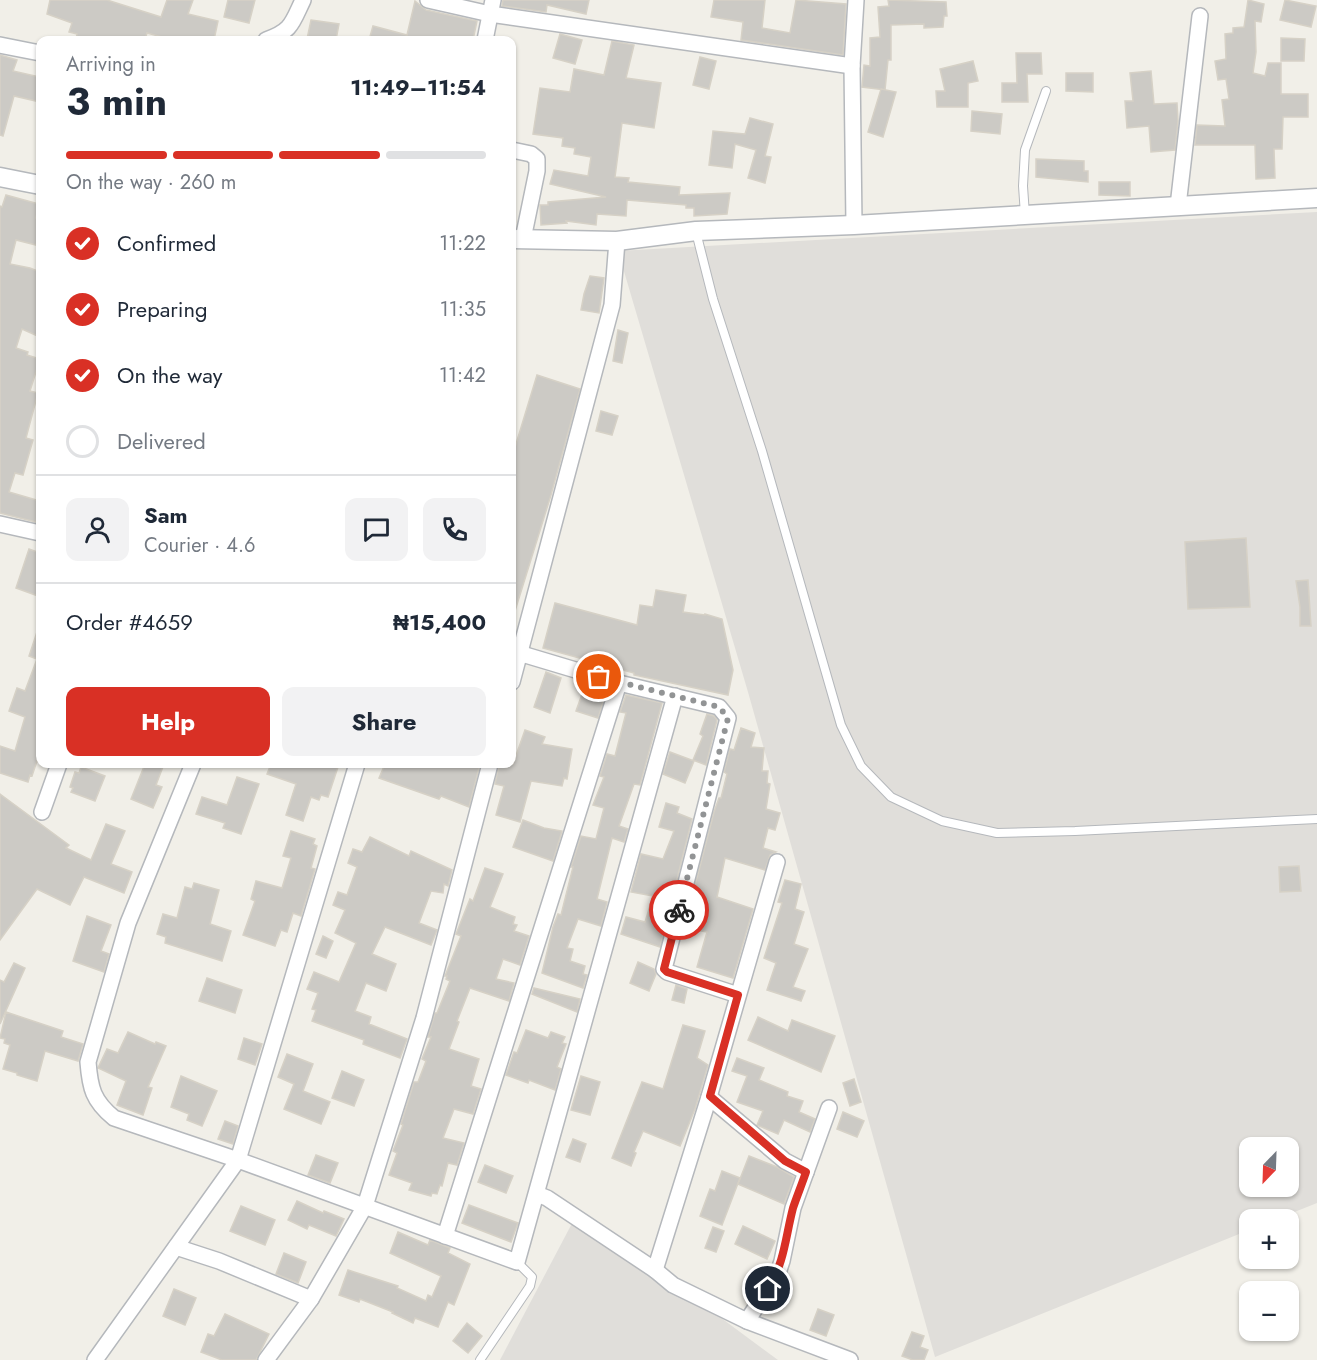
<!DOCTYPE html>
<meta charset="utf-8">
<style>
body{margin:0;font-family:Jost,sans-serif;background:#f2f2f3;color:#1f2937;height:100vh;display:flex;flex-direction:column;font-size:22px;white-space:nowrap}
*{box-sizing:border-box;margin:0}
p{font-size:20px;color:#747a83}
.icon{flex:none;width:33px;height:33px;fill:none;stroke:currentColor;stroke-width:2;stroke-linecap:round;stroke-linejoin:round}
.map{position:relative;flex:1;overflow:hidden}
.details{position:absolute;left:36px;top:36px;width:480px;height:732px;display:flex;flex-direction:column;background:#fff;border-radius:12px;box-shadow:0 2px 4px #0004}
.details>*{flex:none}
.needle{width:39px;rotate:203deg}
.controls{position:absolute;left:1239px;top:1137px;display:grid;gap:12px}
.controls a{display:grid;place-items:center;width:60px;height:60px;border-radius:12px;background:#fff;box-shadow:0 2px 4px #0004;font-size:30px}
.pin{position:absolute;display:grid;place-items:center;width:51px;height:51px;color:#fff;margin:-26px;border:3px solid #fff;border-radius:50%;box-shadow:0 2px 6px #0007}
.courier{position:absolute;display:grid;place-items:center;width:60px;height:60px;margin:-30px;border:4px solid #d93025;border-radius:50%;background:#fff;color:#222;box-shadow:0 2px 8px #0007}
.headline em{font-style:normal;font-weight:700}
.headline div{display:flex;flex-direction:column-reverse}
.headline{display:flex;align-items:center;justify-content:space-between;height:102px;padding:0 30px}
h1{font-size:39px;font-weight:700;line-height:45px}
.bar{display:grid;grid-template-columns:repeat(4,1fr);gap:9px 6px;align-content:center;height:72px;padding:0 30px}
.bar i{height:8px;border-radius:4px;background:#e0e1e3}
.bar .active{background:#d93025}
.bar p{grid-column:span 4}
.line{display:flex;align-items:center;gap:15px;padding:0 30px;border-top:2px solid #e0e1e3}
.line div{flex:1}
.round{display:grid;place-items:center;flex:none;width:63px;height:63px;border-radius:12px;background:#f2f2f3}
ol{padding:0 30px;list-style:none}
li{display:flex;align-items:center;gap:18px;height:66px}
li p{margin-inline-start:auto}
li .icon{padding:6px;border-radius:50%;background:#d93025;color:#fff;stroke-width:4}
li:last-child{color:#747a83}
li i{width:33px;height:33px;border:3px solid #e0e1e3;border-radius:50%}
.cta{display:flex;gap:12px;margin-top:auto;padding:12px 30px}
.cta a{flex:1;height:69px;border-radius:12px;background:#d93025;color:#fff;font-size:24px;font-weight:700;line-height:69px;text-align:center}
.cta a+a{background:#f2f2f3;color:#1f2937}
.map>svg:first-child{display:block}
.industrial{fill:#e0deda;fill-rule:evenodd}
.building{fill:#cccac5;stroke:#d6d1c6;stroke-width:1.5}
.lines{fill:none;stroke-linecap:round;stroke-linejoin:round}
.service-casing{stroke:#b5b8bc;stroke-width:10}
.minor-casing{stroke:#b5b8bc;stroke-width:18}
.tertiary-casing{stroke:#b5b8bc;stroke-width:21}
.service{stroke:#fff;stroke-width:8}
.minor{stroke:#fff;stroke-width:15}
.tertiary{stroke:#fff;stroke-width:18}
.done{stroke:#929495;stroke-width:6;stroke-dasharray:0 10.8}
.route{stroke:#d93025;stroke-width:8}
</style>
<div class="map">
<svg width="1317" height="1360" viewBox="0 0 1317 1360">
<rect width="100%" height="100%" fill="#f1efe8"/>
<g class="industrial">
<path d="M1317,212V1203L1277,1219L1250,1220L1249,1230L935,1357L748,692L618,251ZM1250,1148H1288V1186H1250Z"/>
<polygon points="578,1212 778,1360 500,1360"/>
</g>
<g class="building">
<polygon points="50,0 107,0 161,17 167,0 193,0 188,14 218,21 214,40 173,40 147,33 145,40 76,40 77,34 69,32 72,23 47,14"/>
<polygon points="228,0 255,0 249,23 224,17"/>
<polygon points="503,0 589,0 586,14 547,5 546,12 502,6"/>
<polygon points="714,0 765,0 762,28 790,33 796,0 846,4 843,55 741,40 743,22 711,17"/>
<polygon points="888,0 946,2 947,16 944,16 943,27 924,28 924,24 891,25 891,60 888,60 885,90 862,87 864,65 870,66 870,38 880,37 878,7 889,6"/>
<polygon points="1248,0 1264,4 1261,22 1255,21 1256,52 1253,73 1265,76 1268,63 1281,63 1281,94 1308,94 1308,117 1283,117 1282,149 1274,149 1275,178 1256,179 1255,145 1195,145 1197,125 1225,126 1222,100 1229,99 1226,79 1218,80 1215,61 1226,59 1225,34 1233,33 1233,28 1244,27"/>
<polygon points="1285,0 1316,6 1311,27 1280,20"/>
<polygon points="415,1 426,10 477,21 473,40 369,40 373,26 407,35"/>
<polygon points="311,20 339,24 336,40 307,39"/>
<polygon points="560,34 582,40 575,64 553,58"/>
<polygon points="1281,38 1305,39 1304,61 1281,61"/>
<polygon points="612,41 634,45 626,78 661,83 654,128 622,123 615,177 629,178 628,182 680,187 679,195 730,193 727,214 694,216 694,208 686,208 686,205 627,200 626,216 597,214 596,225 566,221 567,223 541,225 540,205 548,205 548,202 606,197 550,184 554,170 588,176 591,157 574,154 575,148 562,146 563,138 533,134 540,88 570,92 574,69 604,75"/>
<polygon points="1016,53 1041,53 1042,74 1027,74 1028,102 1002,102 1002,83 1017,83"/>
<polygon points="0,55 17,60 13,71 40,77 40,102 14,96 3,136 0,135"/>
<polygon points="700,57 716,61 709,89 693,85"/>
<polygon points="973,61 978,81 968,83 968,107 937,107 936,91 945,91 940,69"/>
<polygon points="1151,71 1154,104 1177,103 1178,121 1175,150 1151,152 1149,126 1127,128 1125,101 1133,101 1130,73"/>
<polygon points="1066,73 1093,73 1093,92 1066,91"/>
<polygon points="881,89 896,92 883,137 868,132"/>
<polygon points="972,111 1002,114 1000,134 971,131"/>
<polygon points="750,118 773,124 765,156 771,157 765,183 748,178 756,150 735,144 732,168 709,165 713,131 745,134"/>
<polygon points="1036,159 1084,161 1084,171 1088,171 1088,182 1036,177"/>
<polygon points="1099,182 1130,182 1130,196 1099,195"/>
<polygon points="6,195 39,204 36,218 40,219 40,230 36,245 16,240 10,264 30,268 40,272 40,337 22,329 16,348 28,352 27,355 40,359 30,391 38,393 26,438 33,440 23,475 15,473 9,492 40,501 36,522 0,513 0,206 2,207"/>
<polygon points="590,276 604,278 599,313 581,310 584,294"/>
<polygon points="618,330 628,333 622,363 613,361"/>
<polygon points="537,375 580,389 551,495 515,611 512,611 512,457"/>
<polygon points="601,411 618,416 612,435 596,431"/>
<polygon points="1246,538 1250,607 1188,609 1185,542"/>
<polygon points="29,549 40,553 40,590 38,596 16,588"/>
<polygon points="1308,580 1311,626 1300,626 1300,607 1296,581"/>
<polygon points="656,590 686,595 683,612 705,615 705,614 722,619 733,670 728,695 634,675 634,673 543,648 555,603 637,625 640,605 653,607"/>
<polygon points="39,626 40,627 40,752 32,776 30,775 28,782 0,773 0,746 15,751 25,717 9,711 17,688 25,691 37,659 29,656"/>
<polygon points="546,672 561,678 550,713 534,707"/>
<polygon points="586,683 607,690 598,718 576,711"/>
<polygon points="626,695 662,703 640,785 634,784 619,826 628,829 624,842 612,838 597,899 607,902 601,926 578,919 567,948 573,949 570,961 585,966 583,974 587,975 583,988 542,973 553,927 558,914 561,915 573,867 571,867 581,836 596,839 604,808 593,805 604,777 600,776 607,754 615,756 626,713 620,712"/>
<polygon points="707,714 714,716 717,720 706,765 693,760 703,736 700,734"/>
<polygon points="741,728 755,733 751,747 764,748 762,771 768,771 767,783 770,784 766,809 780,813 775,830 768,828 763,848 776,852 770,855 765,870 725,858 717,897 753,909 733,978 697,967 707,932 684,928 714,812 719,798 721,798 727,774 724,772 730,749 734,750"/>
<polygon points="525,730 545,737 542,744 572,749 567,779 564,778 562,786 531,781 520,822 496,815 504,786 495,784 499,764 513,764"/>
<polygon points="670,752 694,761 685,783 663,774"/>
<polygon points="145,764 164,764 156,785 162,787 153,808 131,799"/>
<polygon points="271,764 339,764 328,797 321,795 319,800 311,797 303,821 286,815 296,784 267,774"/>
<polygon points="385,764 480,764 469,807 441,796 439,799 379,778"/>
<polygon points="81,767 105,776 95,801 71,792 73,788 70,787 75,772 79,773"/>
<polygon points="237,777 259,784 241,834 223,828 225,823 196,814 202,797 227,805"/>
<polygon points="0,794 69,845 66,848 91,860 106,824 125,831 111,864 132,872 124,893 84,877 70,905 37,889 0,940"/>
<polygon points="666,803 679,807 677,813 692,819 660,947 621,934 626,917 645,922 653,896 631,892 641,854 663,859 674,831 659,827"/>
<polygon points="523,820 544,828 562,831 553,861 513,847"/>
<polygon points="291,831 315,839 313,844 317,846 311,868 315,869 301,916 293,913 287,932 281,930 275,946 243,935 255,901 251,899 256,881 282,888 291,858 283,856"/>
<polygon points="370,837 409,856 411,851 452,870 448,886 444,884 443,893 431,891 419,923 437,930 431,945 385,927 372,954 396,964 386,991 366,983 355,1011 371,1017 369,1024 407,1039 400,1058 363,1044 364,1040 312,1021 316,1010 312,1009 318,993 307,989 314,972 339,982 356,943 335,933 345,910 333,905 338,892 347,895 357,867 348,863 353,849 362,852"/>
<polygon points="1299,866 1301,891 1280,892 1279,867"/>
<polygon points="485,868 503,874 490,907 515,917 513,924 517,925 514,931 529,936 520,965 503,959 496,979 514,983 509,1001 470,988 457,1021 459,1022 449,1049 479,1059 471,1086 481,1089 473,1114 454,1109 443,1138 464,1143 457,1165 448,1163 442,1186 440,1185 437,1194 432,1193 431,1196 409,1190 412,1183 389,1175 397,1153 393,1151 403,1125 401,1124 414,1082 418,1082 426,1061 422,1059 431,1037 428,1037 435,1013 437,1013 450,981 446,979 447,976 445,976 461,936 456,934 470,899 473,901"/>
<polygon points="785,880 801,884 795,909 804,912 794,944 808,949 793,987 805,991 801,1001 767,990 776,963 764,958 782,903 778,902"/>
<polygon points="194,883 219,890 210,924 231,931 222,961 165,943 166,937 157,934 163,914 177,918 185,887 192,889"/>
<polygon points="87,916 111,925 101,951 109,954 104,972 73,961"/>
<polygon points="323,936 333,941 326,958 316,954"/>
<polygon points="638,962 654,969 656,974 649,991 630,983"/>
<polygon points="14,963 25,968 0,1024 0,980 4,982"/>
<polygon points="207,978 242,990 235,1013 199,1001"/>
<polygon points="676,985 687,989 684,1003 672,1000"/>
<polygon points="534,988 580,999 577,1012 532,994"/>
<polygon points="6,1012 63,1031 61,1037 83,1044 78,1061 45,1051 37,1081 17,1075 17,1073 3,1069 10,1045 4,1043 5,1039 0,1038"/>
<polygon points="758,1017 788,1031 792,1020 835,1036 821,1072 748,1040"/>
<polygon points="683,1025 705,1031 697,1058 708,1065 695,1109 680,1146 643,1131 634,1152 636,1153 631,1166 612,1158 642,1082 663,1089"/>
<polygon points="526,1030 548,1038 551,1032 565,1037 562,1043 566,1044 557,1067 561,1069 555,1090 529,1080 528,1083 506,1075 514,1052 517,1053"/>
<polygon points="128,1032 155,1044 156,1042 166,1046 148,1087 152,1088 143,1115 117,1105 126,1081 98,1068 107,1049 118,1053"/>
<polygon points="244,1038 262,1044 255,1065 238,1059"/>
<polygon points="287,1054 313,1064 303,1091 330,1102 321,1124 284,1109 294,1084 278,1077"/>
<polygon points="737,1058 764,1068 759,1080 788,1092 787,1096 803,1101 799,1112 815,1119 810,1132 784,1120 778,1134 757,1125 763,1111 737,1102 747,1076 732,1071"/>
<polygon points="342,1071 364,1080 354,1106 332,1098"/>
<polygon points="181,1076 217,1091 202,1126 187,1120 189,1114 171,1107"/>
<polygon points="581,1076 600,1082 590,1115 571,1110"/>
<polygon points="854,1079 861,1102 850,1106 843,1083"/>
<polygon points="843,1112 864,1121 857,1137 837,1129"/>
<polygon points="225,1121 238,1126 233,1144 218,1139"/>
<polygon points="573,1139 586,1144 580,1162 566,1157"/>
<polygon points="316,1155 338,1163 330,1183 308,1175"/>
<polygon points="749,1156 777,1167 794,1177 784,1204 738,1184"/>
<polygon points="485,1165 513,1176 506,1193 478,1182"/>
<polygon points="722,1171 740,1178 722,1225 700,1216 710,1189 715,1191"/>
<polygon points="297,1201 323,1213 324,1211 344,1219 336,1236 309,1225 307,1229 288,1220"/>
<polygon points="469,1205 518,1223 511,1242 462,1223"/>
<polygon points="241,1206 275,1220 265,1245 230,1231"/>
<polygon points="743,1226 775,1241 767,1259 735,1244"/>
<polygon points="713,1227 724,1231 716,1252 705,1248"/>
<polygon points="398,1232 428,1245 430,1240 450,1248 448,1253 470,1264 454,1305 448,1302 438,1327 415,1318 413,1323 392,1313 393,1312 360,1299 359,1302 339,1295 348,1270 398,1286 397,1288 426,1301 428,1295 432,1297 441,1276 390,1253"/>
<polygon points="284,1253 306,1262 298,1283 276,1274"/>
<polygon points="174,1289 196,1298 185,1325 163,1316"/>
<polygon points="818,1309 834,1315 826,1336 810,1330"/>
<polygon points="225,1314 269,1334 256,1360 222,1360 201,1352 208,1334 214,1336"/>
<polygon points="467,1323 482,1336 468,1353 453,1341"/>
<polygon points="912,1332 924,1336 920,1347 928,1350 924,1360 913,1360 902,1356"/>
</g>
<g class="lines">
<defs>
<g id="service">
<polyline points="1025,215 1023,186 1025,150 1046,91"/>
<polyline points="696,232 713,299 762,451 841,725 861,766 891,797 942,821 997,833 1075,831 1317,819"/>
<polyline points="480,1360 530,1286 532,1277 517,1262"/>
</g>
<g id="minor">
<polyline points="428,0 490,14 852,66"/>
<path d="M266,40C292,31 292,23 303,0"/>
<polyline points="485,40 493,0"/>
<polyline points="0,45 40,53"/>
<polyline points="512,150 531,154 537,159 537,171 523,239"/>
<polyline points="1178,206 1200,16"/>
<polyline points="854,225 852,66 856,0"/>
<polyline points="0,524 40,533"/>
<polyline points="512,651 619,683 719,707 728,718 664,969 667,972 738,995"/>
<polyline points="512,682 612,305 617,241"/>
<path d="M193,764L128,923L88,1062C90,1088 93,1101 114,1118L238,1160L517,1262L675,696"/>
<polyline points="42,812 59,764"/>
<polyline points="709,1097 785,1161 806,1172"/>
<polyline points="537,1194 547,1198 655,1270 673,1285 747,1321 778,1273 782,1261 793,1208 829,1108"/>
<polyline points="445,1236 619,683"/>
<polyline points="176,1247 219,1261 311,1299"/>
<polyline points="655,1270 709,1097 777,862"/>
<polyline points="747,1321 850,1360"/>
<polyline points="95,1360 238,1160 357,764"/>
<polyline points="266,1360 311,1299 365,1206 424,1018 490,764"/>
</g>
<g id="tertiary">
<polyline points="0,177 40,185"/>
<polyline points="512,239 617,241 696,231 854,225 1317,198"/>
</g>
</defs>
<use href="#service" class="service-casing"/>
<use href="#minor" class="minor-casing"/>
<use href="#tertiary" class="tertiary-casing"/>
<use href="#service" class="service"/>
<use href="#minor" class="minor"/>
<use href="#tertiary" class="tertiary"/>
</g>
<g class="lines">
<polyline class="done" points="599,677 719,707 728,718 679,910"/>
<path class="route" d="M679,910L664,969L667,972L738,995L710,1096L785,1161L806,1172C802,1184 797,1196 793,1208C785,1239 785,1261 768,1289"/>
</g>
</svg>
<div class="controls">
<a><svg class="needle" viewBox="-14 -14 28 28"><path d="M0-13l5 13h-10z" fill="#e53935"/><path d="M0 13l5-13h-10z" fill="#747a83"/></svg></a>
<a>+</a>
<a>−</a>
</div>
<div class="pin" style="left:599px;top:677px;background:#ea580c"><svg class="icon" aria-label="bag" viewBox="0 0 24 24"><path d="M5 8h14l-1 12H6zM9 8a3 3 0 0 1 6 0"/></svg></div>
<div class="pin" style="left:768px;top:1289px;background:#1f2937"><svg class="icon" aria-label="home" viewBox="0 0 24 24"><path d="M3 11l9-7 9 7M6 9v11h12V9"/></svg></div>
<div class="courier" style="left:679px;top:910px"><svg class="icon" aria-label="bike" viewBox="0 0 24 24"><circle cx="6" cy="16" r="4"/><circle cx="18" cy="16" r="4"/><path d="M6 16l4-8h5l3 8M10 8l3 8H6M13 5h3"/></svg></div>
<section class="details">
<div class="headline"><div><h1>3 min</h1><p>Arriving in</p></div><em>11:49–11:54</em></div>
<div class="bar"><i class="active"></i><i class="active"></i><i class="active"></i><i></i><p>On the way · 260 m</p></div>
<ol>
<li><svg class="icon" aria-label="check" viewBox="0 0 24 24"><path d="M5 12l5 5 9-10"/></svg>Confirmed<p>11:22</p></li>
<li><svg class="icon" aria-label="check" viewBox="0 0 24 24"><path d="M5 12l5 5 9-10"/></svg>Preparing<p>11:35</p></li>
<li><svg class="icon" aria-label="check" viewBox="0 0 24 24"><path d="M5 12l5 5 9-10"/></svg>On the way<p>11:42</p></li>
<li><i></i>Delivered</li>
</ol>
<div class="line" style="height:108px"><a class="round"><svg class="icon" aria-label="person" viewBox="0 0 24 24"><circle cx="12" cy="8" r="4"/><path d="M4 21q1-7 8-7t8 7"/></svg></a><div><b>Sam</b><p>Courier · 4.6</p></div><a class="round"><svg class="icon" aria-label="chat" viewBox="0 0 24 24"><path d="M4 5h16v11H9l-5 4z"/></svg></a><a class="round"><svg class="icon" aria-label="phone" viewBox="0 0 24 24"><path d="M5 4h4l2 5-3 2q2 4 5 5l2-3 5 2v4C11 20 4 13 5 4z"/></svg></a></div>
<div class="line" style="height:78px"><div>Order #4659</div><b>₦15,400</b></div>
<div class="cta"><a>Help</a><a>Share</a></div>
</section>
</div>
